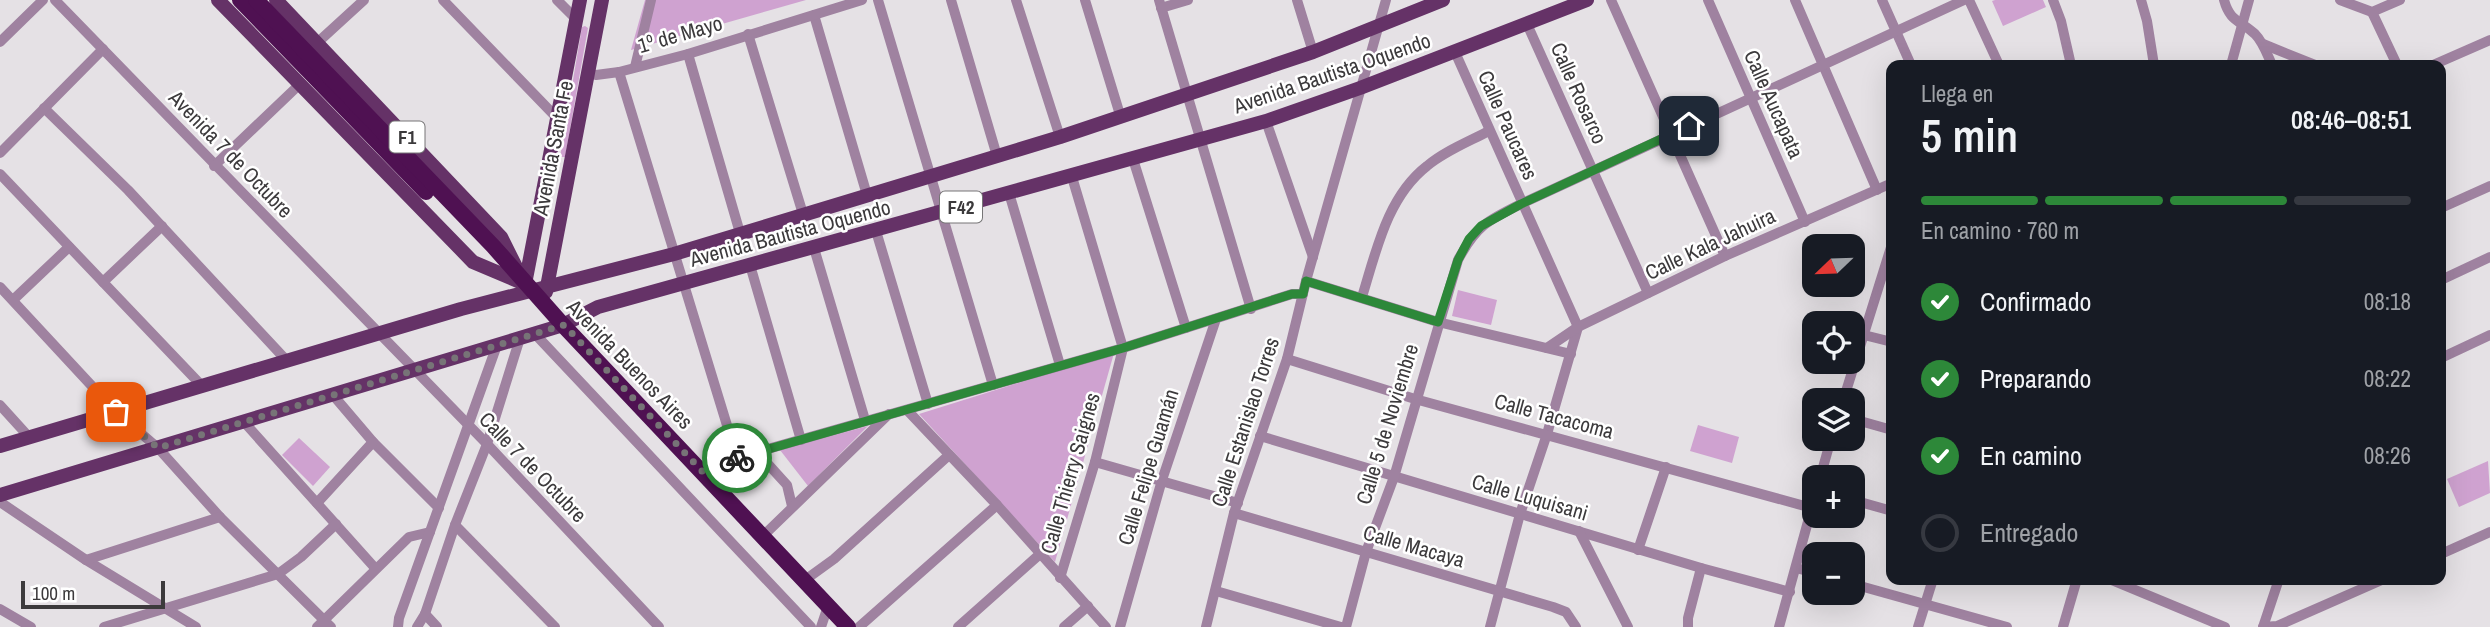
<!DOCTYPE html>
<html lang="es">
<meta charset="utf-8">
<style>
body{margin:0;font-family:"Archivo Narrow",sans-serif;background:#242831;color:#f1f3f6;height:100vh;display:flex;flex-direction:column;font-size:26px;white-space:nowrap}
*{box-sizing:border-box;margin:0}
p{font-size:23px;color:#9ea1a6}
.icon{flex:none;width:38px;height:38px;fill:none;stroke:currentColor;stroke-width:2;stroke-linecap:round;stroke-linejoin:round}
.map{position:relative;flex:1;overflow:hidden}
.panel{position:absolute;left:1886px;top:60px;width:560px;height:525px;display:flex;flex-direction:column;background:#171b24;border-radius:14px;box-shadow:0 7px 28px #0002}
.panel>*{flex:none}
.needle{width:46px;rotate:247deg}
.fabs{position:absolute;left:1802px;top:234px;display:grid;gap:14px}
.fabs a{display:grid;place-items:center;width:63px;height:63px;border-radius:14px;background:#171b24;box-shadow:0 7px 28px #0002;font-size:35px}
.scale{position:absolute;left:21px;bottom:18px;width:144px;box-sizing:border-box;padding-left:7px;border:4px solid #3c3a3c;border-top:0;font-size:19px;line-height:24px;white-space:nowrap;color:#3c3a3c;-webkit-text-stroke:5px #fff;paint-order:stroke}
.pin{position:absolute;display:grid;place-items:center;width:60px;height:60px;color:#fff;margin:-30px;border-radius:14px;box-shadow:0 4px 10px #0006}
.courier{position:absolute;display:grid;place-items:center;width:70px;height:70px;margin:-35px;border:5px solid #2d8839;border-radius:50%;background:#fff;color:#222;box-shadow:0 2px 9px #0007}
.summary em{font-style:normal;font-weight:600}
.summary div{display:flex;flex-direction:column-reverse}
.summary{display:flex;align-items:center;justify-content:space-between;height:119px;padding:0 35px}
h1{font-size:46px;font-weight:600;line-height:52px}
.bar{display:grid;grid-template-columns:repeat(4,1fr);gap:10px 7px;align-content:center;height:84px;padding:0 35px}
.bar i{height:9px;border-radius:5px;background:#363941}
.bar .selected{background:#2d8839}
.bar p{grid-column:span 4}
ol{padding:0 35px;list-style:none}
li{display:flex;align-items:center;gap:21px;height:77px}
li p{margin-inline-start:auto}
li .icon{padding:7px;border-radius:50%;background:#2d8839;color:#fff;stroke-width:4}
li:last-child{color:#9ea1a6}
li i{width:38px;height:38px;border:4px solid #363941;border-radius:50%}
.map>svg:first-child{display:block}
.green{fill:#cfa2d0}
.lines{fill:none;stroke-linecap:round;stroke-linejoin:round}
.minor{stroke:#9f82a0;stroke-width:10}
.major{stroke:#653267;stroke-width:14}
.highway{stroke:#4f1152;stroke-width:16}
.done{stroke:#777477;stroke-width:7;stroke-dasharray:0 12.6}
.route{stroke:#2d8839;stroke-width:9}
.labels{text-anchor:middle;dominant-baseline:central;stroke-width:5;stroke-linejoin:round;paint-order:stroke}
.shield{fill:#fff;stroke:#767576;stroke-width:2}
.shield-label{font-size:19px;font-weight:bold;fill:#3c3a3c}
.street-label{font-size:21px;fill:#3c3a3c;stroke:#fff}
</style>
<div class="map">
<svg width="2490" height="627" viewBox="0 0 2490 627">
<rect width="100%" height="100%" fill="#e5e1e5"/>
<g class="green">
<polygon points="645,0 806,0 631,50"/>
<polygon points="1995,0 2043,0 2046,7 2003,26 1992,1"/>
<polygon points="585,26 588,28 565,157 560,157 582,27"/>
<polygon points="1458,290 1497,300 1491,325 1452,316"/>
<polygon points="1114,353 1055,562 919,414"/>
<polygon points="1698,425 1739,437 1732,463 1690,451"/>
<polygon points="868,426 808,486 780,450"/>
<polygon points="299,438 330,467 313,486 282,455"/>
<polygon points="2488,461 2490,493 2459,507 2447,479"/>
</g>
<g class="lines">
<g class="minor">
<polyline points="55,0 487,444 659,627"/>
<polyline points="443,0 557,118"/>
<polyline points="557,0 577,20"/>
<polyline points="878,0 993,385"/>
<polyline points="951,0 997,156"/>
<polyline points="1016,0 1060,137"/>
<polyline points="1085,0 1121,118"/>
<polyline points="1159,0 1251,309"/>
<polyline points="1297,0 1313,52"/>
<polyline points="1611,0 1725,256"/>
<polyline points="1708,0 1805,222"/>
<polyline points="1795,0 1877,190"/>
<polyline points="1882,0 1911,65"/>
<polyline points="1969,0 1999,65"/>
<polyline points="2053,0 2061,21 2071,65"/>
<polyline points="2141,0 2147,21 2154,65"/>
<path d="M2224,0C2230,22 2240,20 2255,34C2263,42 2267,54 2272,65"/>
<polyline points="2340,0 2372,12 2400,0"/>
<polyline points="1161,8 1188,0"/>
<polyline points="2372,12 2397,65"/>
<polyline points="814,15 867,195"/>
<polyline points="1527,24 1648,293"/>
<polyline points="748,34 803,214"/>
<polyline points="0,42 43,0"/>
<polyline points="317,43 364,0"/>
<polyline points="2263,44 2315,65"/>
<polyline points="1455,52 1578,327 1547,434 1520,514 1490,627"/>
<polyline points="688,54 740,233"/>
<polyline points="2231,65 2249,0"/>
<polyline points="2433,65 2490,40"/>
<polyline points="635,67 651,0"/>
<polyline points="619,72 737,458"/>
<polyline points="589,73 596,75 619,72 688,54 862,0"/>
<polyline points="44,108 128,190 287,361"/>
<polyline points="1266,121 1313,257"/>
<polyline points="0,153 103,49"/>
<polyline points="1133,159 1186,328"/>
<polyline points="214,166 301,83"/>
<polyline points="0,174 202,386"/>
<polyline points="1009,193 1060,365"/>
<polyline points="2441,208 2490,186"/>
<polyline points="876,231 928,404"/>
<polyline points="814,248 865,420"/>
<polyline points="750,265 801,440"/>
<polyline points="2441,280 2490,257"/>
<polyline points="1306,281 1438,322 1571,354"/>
<polyline points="103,282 162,226"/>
<polyline points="0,287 116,412 158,448 220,517 331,627"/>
<path d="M1362,297C1376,252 1387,197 1427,166C1445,151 1468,142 1489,131"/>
<polyline points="13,300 69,247"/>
<polyline points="535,334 811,627"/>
<polyline points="1864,335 1892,342"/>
<polyline points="1547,348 1578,327 1725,256 1892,183"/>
<polyline points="2441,358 2490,335"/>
<polyline points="1287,359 1415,399 1812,508"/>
<polyline points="333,395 373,442 439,508"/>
<polyline points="1843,401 1892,244"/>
<polyline points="0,405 29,437"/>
<polyline points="907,410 997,505 1106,627"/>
<polyline points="1853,419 1892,430"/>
<polyline points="244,422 375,568"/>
<polyline points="1260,436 1701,568 1790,592"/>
<polyline points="757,452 787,485 792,506"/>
<polyline points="1095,462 1238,503"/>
<polyline points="703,472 757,452 1123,348 1292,294 1303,294"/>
<polyline points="1820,478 1831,439"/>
<polyline points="1853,500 1892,511"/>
<polyline points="0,502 86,560 196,627"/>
<polyline points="317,503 373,442"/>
<polyline points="1234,513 1553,607 1566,612 1576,627"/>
<polyline points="455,525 555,627"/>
<polyline points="1579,531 1628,627"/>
<polyline points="763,536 889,414"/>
<polyline points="1638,550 1666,467"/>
<polyline points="2441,554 2490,532"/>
<polyline points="86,560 220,517"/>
<polyline points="1796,568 1815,573"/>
<polyline points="1060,578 1095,462 1123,348 1072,177"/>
<polyline points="2109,579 2225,627"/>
<polyline points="805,580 834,559 949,455"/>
<polyline points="1853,584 2007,627"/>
<polyline points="1216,591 1341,627"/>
<polyline points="0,609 31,627"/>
<polyline points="425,614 437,627"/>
<polyline points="104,627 278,574 301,557 336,524"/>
<polyline points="317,627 409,537 430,532"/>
<polyline points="398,627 399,618 497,345"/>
<polyline points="417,627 425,614 455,525 487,444 520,338"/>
<polyline points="821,627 828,606"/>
<polyline points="859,627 997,505"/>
<polyline points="958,627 1040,554"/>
<polyline points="1064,627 1088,606"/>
<polyline points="1120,627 1162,480 1216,319"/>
<polyline points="1206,627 1234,513 1287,359 1306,281 1386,0"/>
<path d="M1346,627L1366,552L1394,477L1458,260C1476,226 1488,220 1521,204L1964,0"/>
<polyline points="1688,627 1688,618 1701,568"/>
<polyline points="1779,627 1815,496"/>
<polyline points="1918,627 1933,579"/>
<polyline points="2063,627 2077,579"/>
<polyline points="2263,627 2277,626 2384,579"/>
<polyline points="2263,627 2279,579"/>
</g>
<g class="major">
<polyline points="218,0 473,262 525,284"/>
<polyline points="276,0 501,237 516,267"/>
<polyline points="525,284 580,0"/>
<polyline points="546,292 602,0"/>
<polyline points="0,446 461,309 674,254 1060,137 1313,52 1443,0"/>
<polyline points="0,495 563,325 598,307 1266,121 1360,88 1587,0"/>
</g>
<g class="highway">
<polyline points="240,0 426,192"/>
<polyline points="256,0 493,246 563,325 848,627"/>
</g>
</g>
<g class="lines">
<polyline class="done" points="116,412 158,448 564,325 703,472 737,458"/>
<polyline class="route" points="737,458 1123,348 1292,294 1303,294 1306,281 1438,322 1458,260 1469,239 1481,226 1521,204 1689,126"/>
</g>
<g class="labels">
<g class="shield">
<rect x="389.5" y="121.5" width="35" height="31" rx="5"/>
<rect x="940" y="191.5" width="42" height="31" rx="5"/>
</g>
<g class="shield-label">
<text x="407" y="137">F1</text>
<text x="961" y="207">F42</text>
</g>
<g class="street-label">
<text transform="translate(680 34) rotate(-16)">1º de Mayo</text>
<text transform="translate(1332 73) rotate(-19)">Avenida Bautista Oquendo</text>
<text transform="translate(1579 93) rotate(66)">Calle Rosarco</text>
<text transform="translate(1774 104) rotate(66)">Calle Aucapata</text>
<text transform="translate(1508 125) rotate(66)">Calle Paucares</text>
<text transform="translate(553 148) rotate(-79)">Avenida Santa Fe</text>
<text transform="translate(231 154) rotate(46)">Avenida 7 de Octubre</text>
<text transform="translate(790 233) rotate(-15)">Avenida Bautista Oquendo</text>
<text transform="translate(1710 244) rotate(-25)">Calle Kala Jahuira</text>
<text transform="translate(630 364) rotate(46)">Avenida Buenos Aires</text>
<text transform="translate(1554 416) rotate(15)">Calle Tacacoma</text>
<text transform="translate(1245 422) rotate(-72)">Calle Estanislao Torres</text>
<text transform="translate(1387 424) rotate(-73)">Calle 5 de Noviembre</text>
<text transform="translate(533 467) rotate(46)">Calle 7 de Octubre</text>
<text transform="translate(1148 467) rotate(-73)">Calle Felipe Guamán</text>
<text transform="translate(1070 473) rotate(-74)">Calle Thierry Saignes</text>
<text transform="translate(1530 497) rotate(16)">Calle Luquisani</text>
<text transform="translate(1414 546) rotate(16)">Calle Macaya</text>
</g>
</g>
</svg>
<div class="fabs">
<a><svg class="needle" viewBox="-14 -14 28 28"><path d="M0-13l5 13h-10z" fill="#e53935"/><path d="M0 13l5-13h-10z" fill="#9ea1a6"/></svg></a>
<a><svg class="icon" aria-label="locate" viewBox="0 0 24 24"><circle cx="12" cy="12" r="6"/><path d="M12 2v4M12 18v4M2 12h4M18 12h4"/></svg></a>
<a><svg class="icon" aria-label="layers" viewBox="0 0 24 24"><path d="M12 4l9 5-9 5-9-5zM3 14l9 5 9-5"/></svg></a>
<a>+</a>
<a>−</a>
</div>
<div class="scale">100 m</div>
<div class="pin" style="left:116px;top:412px;background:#ea580c"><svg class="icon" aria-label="bag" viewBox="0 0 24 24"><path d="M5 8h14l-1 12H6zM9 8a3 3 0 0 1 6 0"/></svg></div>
<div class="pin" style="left:1689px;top:126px;background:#1f2937"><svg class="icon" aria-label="home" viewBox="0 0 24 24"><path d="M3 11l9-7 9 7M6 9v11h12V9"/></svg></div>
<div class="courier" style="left:737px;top:458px"><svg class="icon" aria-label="bike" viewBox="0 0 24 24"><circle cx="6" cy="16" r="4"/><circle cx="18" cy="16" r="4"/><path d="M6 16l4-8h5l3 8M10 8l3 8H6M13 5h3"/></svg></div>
<section class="panel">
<div class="summary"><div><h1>5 min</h1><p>Llega en</p></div><em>08:46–08:51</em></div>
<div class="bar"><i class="selected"></i><i class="selected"></i><i class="selected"></i><i></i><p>En camino · 760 m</p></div>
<ol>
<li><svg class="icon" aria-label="check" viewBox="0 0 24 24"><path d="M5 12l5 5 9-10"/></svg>Confirmado<p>08:18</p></li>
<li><svg class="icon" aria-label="check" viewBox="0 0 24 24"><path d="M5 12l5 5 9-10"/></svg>Preparando<p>08:22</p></li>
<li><svg class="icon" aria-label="check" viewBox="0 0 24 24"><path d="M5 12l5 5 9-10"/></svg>En camino<p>08:26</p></li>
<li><i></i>Entregado</li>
</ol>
</section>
</div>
